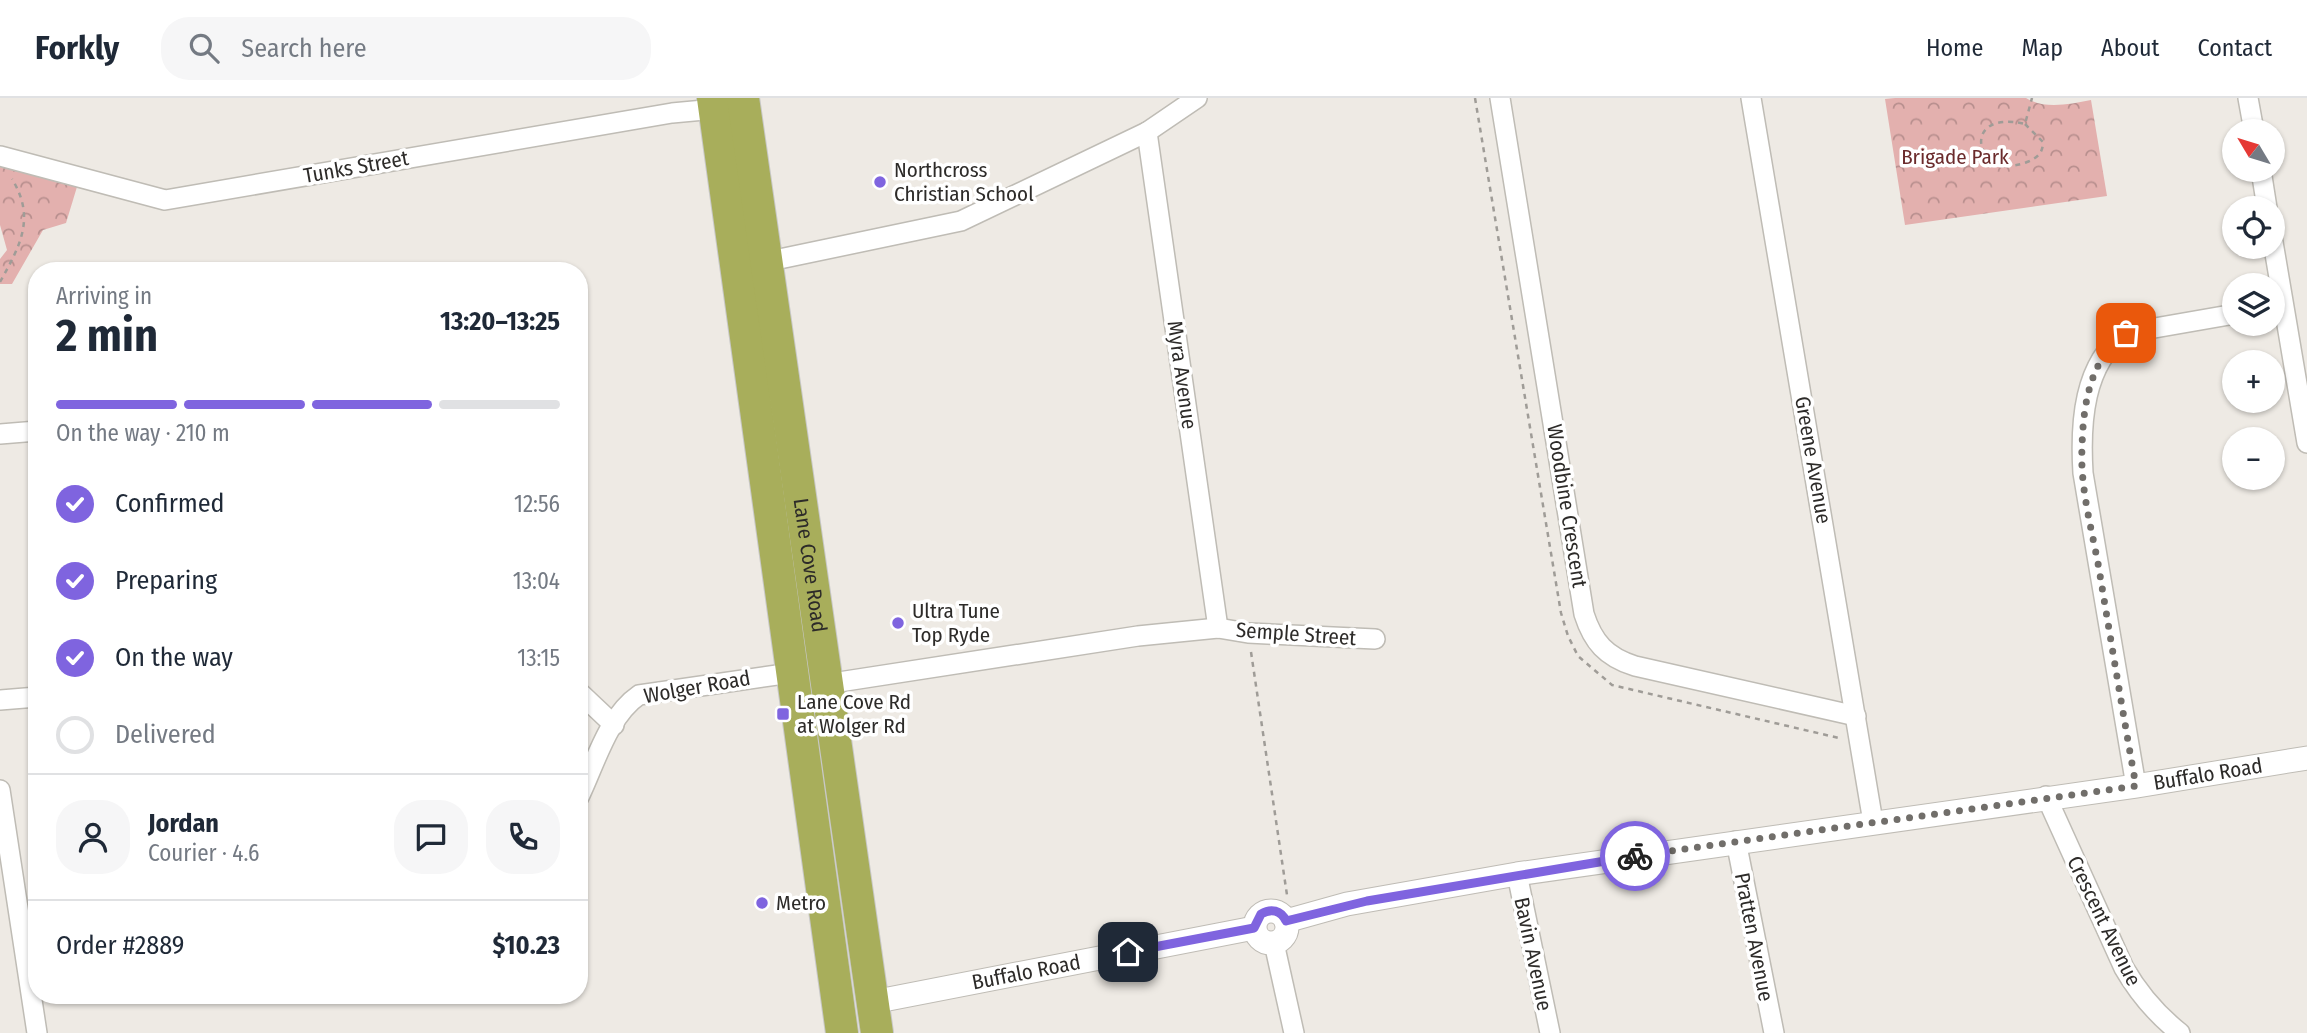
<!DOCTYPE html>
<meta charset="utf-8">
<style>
body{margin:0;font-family:"Fira Sans Condensed",sans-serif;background:#f6f6f7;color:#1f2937;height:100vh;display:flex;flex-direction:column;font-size:26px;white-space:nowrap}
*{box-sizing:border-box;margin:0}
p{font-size:23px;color:#747a83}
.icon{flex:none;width:38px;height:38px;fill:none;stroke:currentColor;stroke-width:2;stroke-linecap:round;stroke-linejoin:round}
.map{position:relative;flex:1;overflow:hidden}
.side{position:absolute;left:28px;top:164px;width:560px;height:742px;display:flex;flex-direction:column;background:#fff;border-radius:28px;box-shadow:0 2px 5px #0004}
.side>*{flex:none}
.needle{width:46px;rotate:308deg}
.controls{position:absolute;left:2222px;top:21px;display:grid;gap:14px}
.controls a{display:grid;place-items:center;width:63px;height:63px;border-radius:50%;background:#fff;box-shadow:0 2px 5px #0004;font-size:35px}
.pin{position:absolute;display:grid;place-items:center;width:60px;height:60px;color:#fff;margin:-30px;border-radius:14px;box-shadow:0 4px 10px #0006}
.courier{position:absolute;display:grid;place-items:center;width:70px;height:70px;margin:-35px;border:5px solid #7f64df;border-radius:50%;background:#fff;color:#222;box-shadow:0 2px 9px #0007}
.summary em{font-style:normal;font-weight:700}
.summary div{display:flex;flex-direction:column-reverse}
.summary{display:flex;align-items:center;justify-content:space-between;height:119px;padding:0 28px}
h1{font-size:46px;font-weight:700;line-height:52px}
.bar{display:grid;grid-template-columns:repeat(4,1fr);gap:10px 7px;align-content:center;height:84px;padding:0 28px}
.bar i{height:9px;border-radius:5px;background:#e0e1e3}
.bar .current{background:#7f64df}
.bar p{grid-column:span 4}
.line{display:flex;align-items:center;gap:18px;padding:0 28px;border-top:2px solid #e0e1e3}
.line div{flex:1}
.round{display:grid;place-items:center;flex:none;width:74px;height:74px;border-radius:28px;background:#f6f6f7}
ol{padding:0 28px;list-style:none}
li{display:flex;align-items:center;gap:21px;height:77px}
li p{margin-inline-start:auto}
li .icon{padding:7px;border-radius:50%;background:#7f64df;color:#fff;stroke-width:4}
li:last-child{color:#747a83}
li i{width:38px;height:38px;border:4px solid #e0e1e3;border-radius:50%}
header{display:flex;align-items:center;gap:42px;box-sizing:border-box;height:98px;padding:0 35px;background:#fff;border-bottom:2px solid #e0e1e3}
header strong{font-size:33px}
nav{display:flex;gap:38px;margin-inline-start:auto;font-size:24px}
.search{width:490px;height:63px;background:#f6f6f7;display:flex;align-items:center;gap:18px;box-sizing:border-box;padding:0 24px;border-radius:28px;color:#747a83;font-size:26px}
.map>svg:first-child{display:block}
.forest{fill:url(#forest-crowns)}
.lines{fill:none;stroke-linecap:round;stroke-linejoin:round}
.minor-casing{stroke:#bfbcb5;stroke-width:22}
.tertiary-casing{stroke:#bfbcb5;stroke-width:25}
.trunk-casing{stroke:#c8c8c7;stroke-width:34}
.path{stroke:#9f9c97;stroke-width:2.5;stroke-dasharray:5 5;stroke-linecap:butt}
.minor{stroke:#fff;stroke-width:19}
.tertiary{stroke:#fff;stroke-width:23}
.trunk{stroke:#a8ae5b;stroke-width:32}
.done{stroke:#716e6a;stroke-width:7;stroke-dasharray:0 12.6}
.route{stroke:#7f64df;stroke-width:9}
.poi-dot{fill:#7f64df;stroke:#fff;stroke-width:2.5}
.labels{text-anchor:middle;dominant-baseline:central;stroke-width:7;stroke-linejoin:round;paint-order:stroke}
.park-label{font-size:21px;fill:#6b2b2c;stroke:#fff}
.street-label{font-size:21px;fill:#2d2b29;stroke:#fff}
.poi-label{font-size:21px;fill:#2d2b29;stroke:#fff;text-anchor:start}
</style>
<header>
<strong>Forkly</strong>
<div class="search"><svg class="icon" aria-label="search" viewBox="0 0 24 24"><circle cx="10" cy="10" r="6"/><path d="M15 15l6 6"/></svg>Search here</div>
<nav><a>Home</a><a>Map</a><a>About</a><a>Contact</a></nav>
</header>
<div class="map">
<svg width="2307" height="935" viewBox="0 0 2307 935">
<defs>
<pattern id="forest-crowns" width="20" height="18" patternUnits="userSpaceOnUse" patternTransform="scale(1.75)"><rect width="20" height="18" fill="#e3b0ae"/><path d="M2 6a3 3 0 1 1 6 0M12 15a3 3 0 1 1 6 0" fill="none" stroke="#b88f8e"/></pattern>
</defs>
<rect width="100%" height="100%" fill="#eeeae4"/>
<g class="forest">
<path d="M1895,0H2026C2046,12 2069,6 2091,2L2107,98L1905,127L1885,1Z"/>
<polygon points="0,58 80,79 66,125 43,132 12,186 0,186 0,161 7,152 0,127"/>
</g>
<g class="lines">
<defs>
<g id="minor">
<path d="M1500,0L1584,516C1593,544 1606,559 1635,568L1856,618"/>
<polyline points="1751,0 1873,724"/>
<polyline points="2248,0 2254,33"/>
<polyline points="1147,34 1218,530"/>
<polyline points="0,58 165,102 672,15 715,11"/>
<polyline points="2261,72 2267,110"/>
<polyline points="2273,144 2307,345"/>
<polyline points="765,164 961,123 1147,34 1197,0"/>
<polyline points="0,336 37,333"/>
<polyline points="826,586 1138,538 1218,530 1248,535 1375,541"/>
<polyline points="579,594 614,627"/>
<polyline points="0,602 37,599"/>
<path d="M2136,688L2083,375C2080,326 2083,265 2126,235L2235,216"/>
<polyline points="0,692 37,935"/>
<path d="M2046,698L2124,870C2139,896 2156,916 2180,935"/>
<path d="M579,699C595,666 608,618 639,597L791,575"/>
<polyline points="1736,743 1774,935"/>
<polyline points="1517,776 1550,935"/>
<polyline points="1274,845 1294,935"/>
</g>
<g id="tertiary">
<circle cx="1271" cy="829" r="16"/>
<path id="s1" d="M1286,823L1347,806L1517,776L2136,688L2307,660"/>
<path id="s2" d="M873,904L1254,830"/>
</g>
<g id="trunk">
<polyline points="713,0 842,935"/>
<path id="s3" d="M743,0L877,935"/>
</g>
</defs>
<use href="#minor" class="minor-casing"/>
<use href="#tertiary" class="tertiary-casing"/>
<use href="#trunk" class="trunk-casing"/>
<g class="path">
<polyline points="1475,0 1561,515 1568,538 1578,558 1612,587 1839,640"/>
<path d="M2025,26L2043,44C2043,55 2037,60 2027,64C1975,85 1958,10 2025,26L2032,0"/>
<path d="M0,184C20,148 36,120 12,81"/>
<polyline points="1251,554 1287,797"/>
</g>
<use href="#minor" class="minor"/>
<use href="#tertiary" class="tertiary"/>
<use href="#trunk" class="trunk"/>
</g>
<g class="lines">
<path class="done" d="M1635,758L2136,688C2123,616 2111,543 2099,471C2092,432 2080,390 2082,350C2083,307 2090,260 2126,235"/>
<path class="route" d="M1128,854L1254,830L1261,816C1271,810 1281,812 1286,823L1367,803L1635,758"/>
</g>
<g class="poi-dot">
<circle cx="880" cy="84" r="7"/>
<circle cx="898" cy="525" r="7"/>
<rect x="776" y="609" width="14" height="14" rx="3.5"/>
<circle cx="762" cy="805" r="7"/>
</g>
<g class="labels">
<g class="park-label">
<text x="1955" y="59">Brigade Park</text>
</g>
<g class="street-label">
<text transform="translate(356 69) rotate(-10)">Tunks Street</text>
<text transform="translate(1182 277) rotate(82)">Myra Avenue</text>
<text transform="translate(1813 362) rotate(80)">Greene Avenue</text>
<text transform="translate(1567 408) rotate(81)">Woodbine Crescent</text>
<text stroke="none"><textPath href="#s3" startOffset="472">Lane Cove Road</textPath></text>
<text transform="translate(1296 536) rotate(4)">Semple Street</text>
<text transform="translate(697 589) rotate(-10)">Wolger Road</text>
<text stroke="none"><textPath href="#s1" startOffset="934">Buffalo Road</textPath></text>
<text transform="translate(2104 823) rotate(64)">Crescent Avenue</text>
<text transform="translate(1754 839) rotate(79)">Pratten Avenue</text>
<text transform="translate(1533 856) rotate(78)">Bavin Avenue</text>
<text stroke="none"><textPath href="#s2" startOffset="156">Buffalo Road</textPath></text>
</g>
<g class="poi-label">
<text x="894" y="72">Northcross<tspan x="894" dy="24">Christian School</tspan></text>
<text x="912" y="513">Ultra Tune<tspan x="912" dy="24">Top Ryde</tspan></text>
<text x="797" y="604">Lane Cove Rd<tspan x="797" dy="24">at Wolger Rd</tspan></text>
<text x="776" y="805">Metro</text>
</g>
</g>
</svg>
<div class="controls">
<a><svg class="needle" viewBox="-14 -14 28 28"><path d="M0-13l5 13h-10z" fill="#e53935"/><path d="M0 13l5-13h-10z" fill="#747a83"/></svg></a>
<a><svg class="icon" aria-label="locate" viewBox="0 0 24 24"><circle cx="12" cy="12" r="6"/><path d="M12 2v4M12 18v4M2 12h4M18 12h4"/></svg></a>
<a><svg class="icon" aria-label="layers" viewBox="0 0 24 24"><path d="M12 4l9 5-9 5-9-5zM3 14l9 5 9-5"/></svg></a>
<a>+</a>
<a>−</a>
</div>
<div class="pin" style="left:2126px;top:235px;background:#ea580c"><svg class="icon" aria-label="bag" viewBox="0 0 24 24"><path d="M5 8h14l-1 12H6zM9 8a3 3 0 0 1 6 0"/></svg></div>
<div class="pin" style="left:1128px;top:854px;background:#1f2937"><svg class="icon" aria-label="home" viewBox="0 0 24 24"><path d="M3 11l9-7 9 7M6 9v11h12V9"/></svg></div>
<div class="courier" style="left:1635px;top:758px"><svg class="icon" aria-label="bike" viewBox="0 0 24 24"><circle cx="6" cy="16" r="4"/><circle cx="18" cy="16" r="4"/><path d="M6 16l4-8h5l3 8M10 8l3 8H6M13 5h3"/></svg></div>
<section class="side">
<div class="summary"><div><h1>2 min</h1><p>Arriving in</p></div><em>13:20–13:25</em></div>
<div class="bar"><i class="current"></i><i class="current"></i><i class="current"></i><i></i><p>On the way · 210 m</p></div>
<ol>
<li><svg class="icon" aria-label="check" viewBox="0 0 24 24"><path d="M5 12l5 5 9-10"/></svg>Confirmed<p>12:56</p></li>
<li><svg class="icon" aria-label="check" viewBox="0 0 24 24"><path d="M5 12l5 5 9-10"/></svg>Preparing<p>13:04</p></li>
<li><svg class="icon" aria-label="check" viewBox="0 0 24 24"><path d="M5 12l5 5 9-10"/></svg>On the way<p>13:15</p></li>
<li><i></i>Delivered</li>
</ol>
<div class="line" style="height:126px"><a class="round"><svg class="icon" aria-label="person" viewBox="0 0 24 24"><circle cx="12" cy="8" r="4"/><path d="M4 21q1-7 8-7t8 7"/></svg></a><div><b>Jordan</b><p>Courier · 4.6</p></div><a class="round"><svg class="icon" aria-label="chat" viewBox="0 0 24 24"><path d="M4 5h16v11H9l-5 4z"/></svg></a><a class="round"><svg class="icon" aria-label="phone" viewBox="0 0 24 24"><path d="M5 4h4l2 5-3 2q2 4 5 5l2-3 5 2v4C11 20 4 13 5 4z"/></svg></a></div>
<div class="line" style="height:91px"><div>Order #2889</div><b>$10.23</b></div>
</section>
</div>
